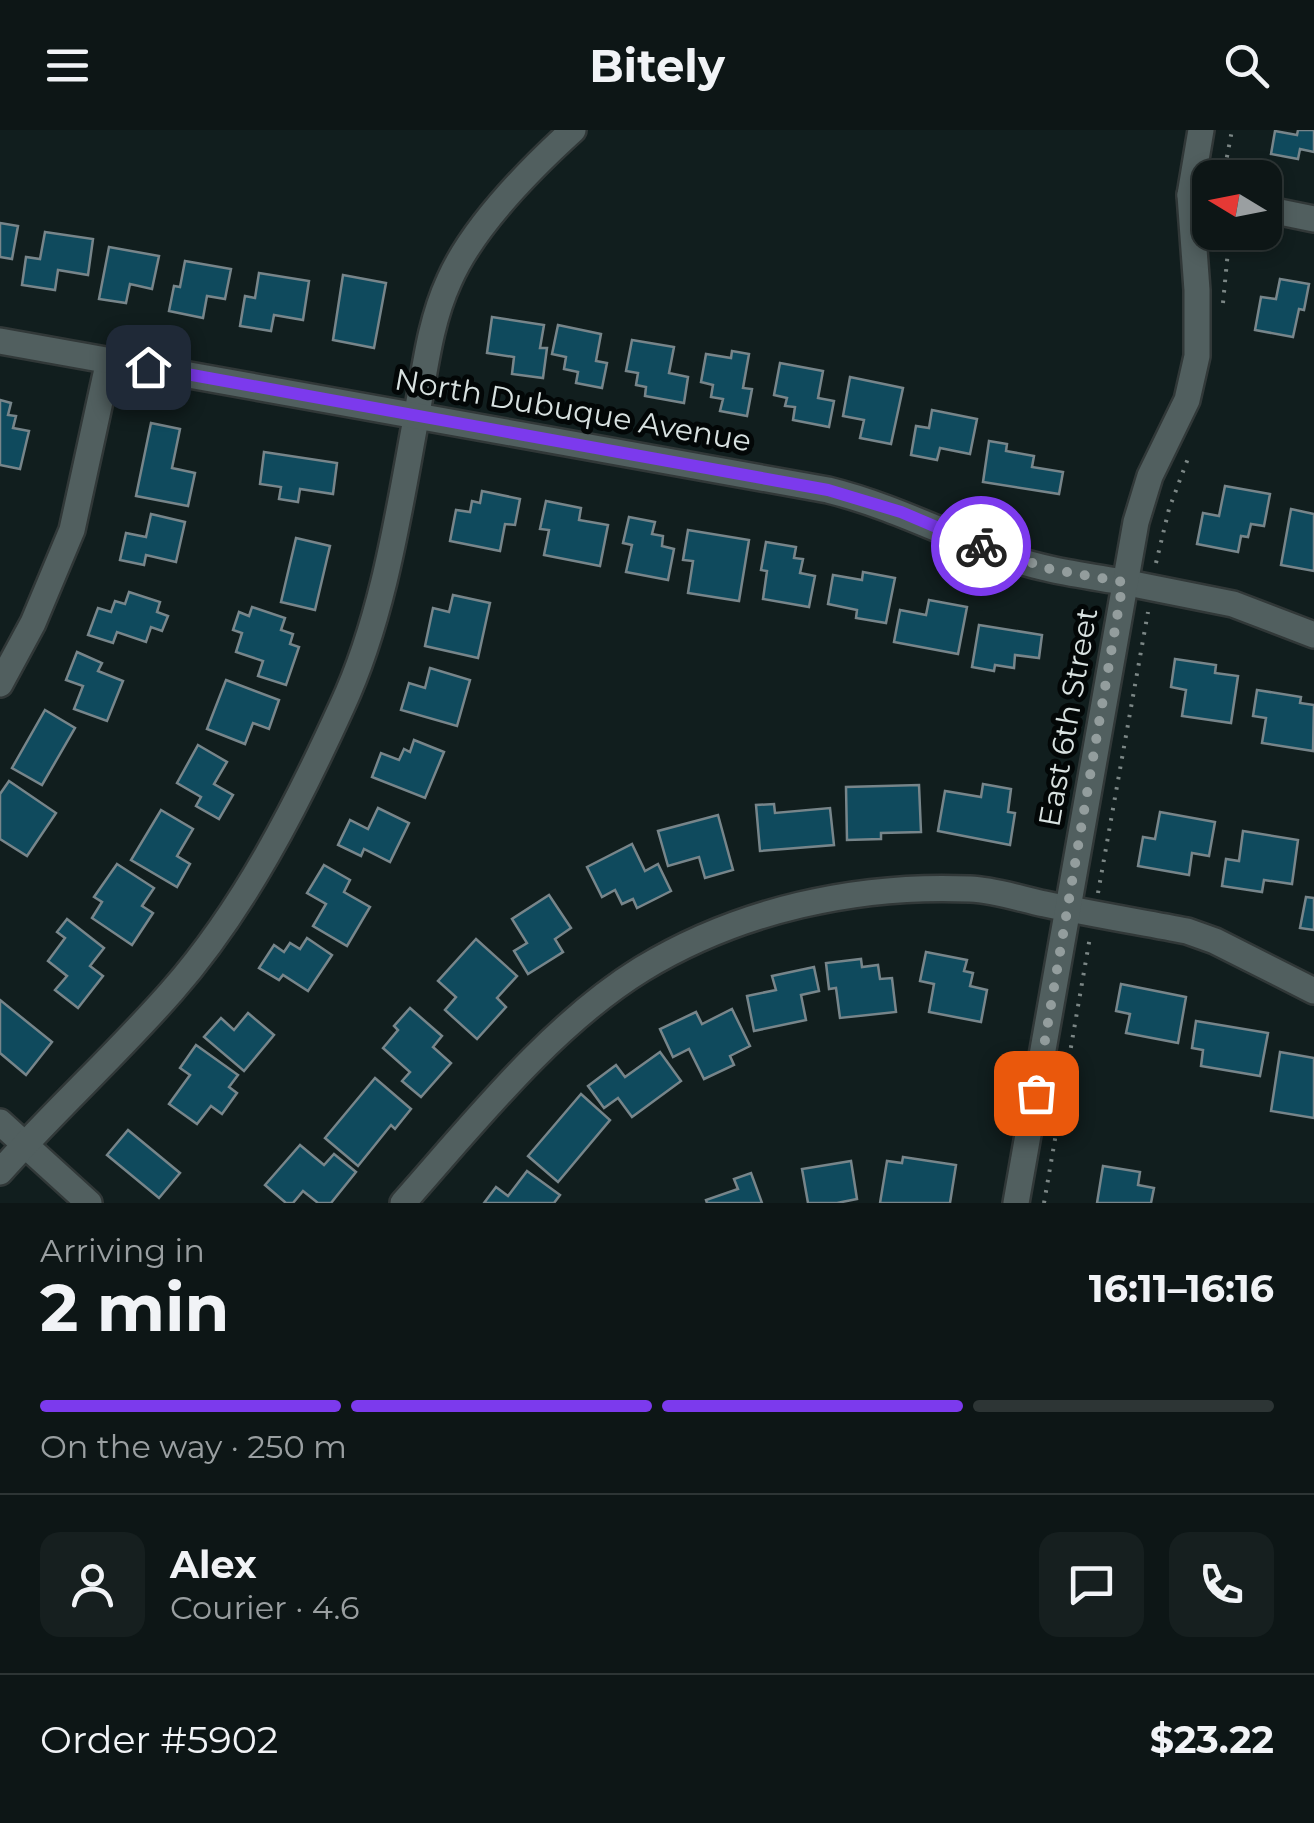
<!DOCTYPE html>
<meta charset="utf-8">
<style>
body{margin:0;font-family:Montserrat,sans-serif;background:#161f1f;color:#f1f3f6;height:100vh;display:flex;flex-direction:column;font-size:38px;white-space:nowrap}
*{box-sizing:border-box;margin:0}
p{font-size:32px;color:#9a9fa1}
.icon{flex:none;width:55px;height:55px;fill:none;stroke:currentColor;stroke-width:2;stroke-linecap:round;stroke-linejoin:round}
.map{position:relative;height:1073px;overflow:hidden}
.drawer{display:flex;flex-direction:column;background:#0d1616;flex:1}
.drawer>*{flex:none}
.needle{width:65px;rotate:280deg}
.controls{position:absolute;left:1192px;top:30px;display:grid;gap:20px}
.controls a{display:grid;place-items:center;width:90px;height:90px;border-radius:20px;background:#0d1616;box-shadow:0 5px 15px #0003,0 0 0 2px #2d3535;font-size:50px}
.pin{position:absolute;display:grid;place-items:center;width:85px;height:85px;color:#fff;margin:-42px;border-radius:20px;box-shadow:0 5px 15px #0006}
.courier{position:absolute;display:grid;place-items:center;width:100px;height:100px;margin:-50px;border:8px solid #7c3aed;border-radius:50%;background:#fff;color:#222;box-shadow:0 2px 12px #0007}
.head em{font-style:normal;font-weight:700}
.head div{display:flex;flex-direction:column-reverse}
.head{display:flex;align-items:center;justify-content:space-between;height:170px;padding:0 40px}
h1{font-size:65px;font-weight:700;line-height:75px}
.bar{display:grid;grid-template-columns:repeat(4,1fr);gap:15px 10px;align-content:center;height:120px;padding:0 40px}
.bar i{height:12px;border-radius:8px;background:#2d3535}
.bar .on{background:#7c3aed}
.bar p{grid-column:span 4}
.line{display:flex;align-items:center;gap:25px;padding:0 40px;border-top:2px solid #2d3535}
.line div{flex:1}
.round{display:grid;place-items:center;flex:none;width:105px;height:105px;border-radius:20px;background:#161f1f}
header{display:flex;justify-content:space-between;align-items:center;height:130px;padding:0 40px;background:#0d1616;font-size:45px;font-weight:700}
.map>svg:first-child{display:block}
.building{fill:#0f4a5d;stroke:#77858a;stroke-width:2.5}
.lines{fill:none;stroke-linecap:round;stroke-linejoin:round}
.minor-casing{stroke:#313838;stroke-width:30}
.tertiary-casing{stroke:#313838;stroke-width:30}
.secondary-casing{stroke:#313838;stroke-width:30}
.path{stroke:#7c8786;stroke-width:4;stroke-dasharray:2.5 8;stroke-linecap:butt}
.minor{stroke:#515f5f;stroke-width:25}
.tertiary{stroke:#515f5f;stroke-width:25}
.secondary{stroke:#515f5f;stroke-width:25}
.done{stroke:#939d9d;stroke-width:10;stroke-dasharray:0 18}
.route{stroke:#7c3aed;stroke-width:12}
.labels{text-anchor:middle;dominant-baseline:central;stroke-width:10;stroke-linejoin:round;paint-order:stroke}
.street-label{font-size:30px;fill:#d9e2e1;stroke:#030707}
</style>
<header><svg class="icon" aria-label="menu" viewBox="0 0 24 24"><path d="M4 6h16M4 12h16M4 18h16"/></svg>Bitely<svg class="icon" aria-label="search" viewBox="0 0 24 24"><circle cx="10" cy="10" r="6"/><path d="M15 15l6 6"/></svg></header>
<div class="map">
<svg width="1314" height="1073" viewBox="0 0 1314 1073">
<rect width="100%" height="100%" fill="#111e1e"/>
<g class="building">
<polygon points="1298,0 1314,0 1314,22 1300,19 1298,29 1271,24 1275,1 1297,5"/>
<polygon points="0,93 18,96 12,129 0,127"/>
<polygon points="45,102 93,109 88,145 58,140 55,160 22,155 26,127 40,129"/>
<polygon points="109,117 159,126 152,159 130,154 126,173 99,169"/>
<polygon points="185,131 231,139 225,169 207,166 203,188 169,181 174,156 180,157"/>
<polygon points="259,143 309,151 303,190 274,185 271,201 240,196 245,166 255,168"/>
<polygon points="343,145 386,153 374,218 333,210"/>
<polygon points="1280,149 1309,154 1304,180 1299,179 1293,207 1255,200 1261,167 1276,169"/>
<polygon points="492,187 544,195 540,218 547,218 543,248 512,244 514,227 487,223"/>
<polygon points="558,195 601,204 596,231 607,233 602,258 576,253 578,242 564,239 566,227 552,224"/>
<polygon points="632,210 674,217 669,243 688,247 684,273 645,266 646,257 636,255 638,243 626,241"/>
<polygon points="732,221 749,224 743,258 752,259 747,286 720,281 723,269 711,267 713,255 701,252 706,224 731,228"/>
<polygon points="780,233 823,241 818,268 834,271 829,297 793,290 795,277 785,276 787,268 774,265"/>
<polygon points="850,247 903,258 891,314 860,308 864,290 843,286"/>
<polygon points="0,270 11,273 8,285 16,286 13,298 29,301 20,339 0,335"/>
<polygon points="932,280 977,289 970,324 940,318 937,330 911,325 916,296 929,298"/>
<polygon points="151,293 180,299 172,338 195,343 188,376 136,366"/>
<polygon points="989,311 1007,314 1006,321 1034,326 1032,337 1063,342 1059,364 983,352"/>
<polygon points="264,322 337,333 333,364 300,359 298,372 279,369 281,357 260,354"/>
<polygon points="1225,356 1270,364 1264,396 1251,394 1248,407 1241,406 1238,422 1197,414 1203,383 1219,386"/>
<polygon points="482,361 520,369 515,395 505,394 500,421 450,411 456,380 470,382 472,371 480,373"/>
<polygon points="546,371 581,378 579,390 608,395 600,436 544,425 549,400 540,399"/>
<polygon points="1291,379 1314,384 1314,441 1281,435"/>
<polygon points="151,384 185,392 176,432 146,425 144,435 120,430 126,403 146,407"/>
<polygon points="629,387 655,392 652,404 663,406 662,416 674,419 668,450 626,442 632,415 623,413"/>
<polygon points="688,400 749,410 739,471 688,463 693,431 683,430"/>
<polygon points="296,408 330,416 315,480 281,472"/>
<polygon points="766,412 796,417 794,428 803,429 800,443 815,446 809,477 763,469 767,441 761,440"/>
<polygon points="863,442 895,448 886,493 856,488 857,480 828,474 833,445 862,450"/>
<polygon points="129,462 160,472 157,482 168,486 162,501 151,497 146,512 117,502 113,513 88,505 98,478 111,482 115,471 125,474"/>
<polygon points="453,465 490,473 478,528 425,516 433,478 449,482"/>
<polygon points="929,470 967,477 958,524 894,512 900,480 926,485"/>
<polygon points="252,477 285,488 281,500 293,504 290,514 299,517 286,555 258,546 263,531 236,522 242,503 233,500 239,482 249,486"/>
<polygon points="979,495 1042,505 1039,528 1015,525 1014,538 995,535 994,541 972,537"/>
<polygon points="77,522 102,533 98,541 123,551 107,591 74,579 83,556 66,550"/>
<polygon points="1175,529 1216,535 1215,543 1238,546 1231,593 1182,586 1186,560 1171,557"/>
<polygon points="430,538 470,550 457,596 401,580 409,553 425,558"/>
<polygon points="226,550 279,570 269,599 253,593 245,614 207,599"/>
<polygon points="1257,560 1301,567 1300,573 1314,575 1313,621 1262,613 1266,588 1253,586"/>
<polygon points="45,580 75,598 42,655 12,638"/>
<polygon points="414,610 444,622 425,668 372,647 381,623 399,630 404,619 410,622"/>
<polygon points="198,615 227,632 214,654 233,665 219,689 196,676 201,667 177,653"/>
<polygon points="9,651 56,683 27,726 0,709 0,664"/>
<polygon points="983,654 1011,659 1008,682 1015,683 1010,715 938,701 945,661 981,667"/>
<polygon points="919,655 921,702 881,703 881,709 847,710 846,657"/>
<polygon points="774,674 775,683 830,678 834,715 760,721 756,675"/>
<polygon points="378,678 409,693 390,732 364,719 361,726 338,715 350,690 368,699"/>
<polygon points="161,680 193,699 177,726 190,734 177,757 131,730"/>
<polygon points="1160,682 1215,692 1209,726 1192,723 1189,745 1138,736 1143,707 1155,709"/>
<polygon points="718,685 733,740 705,748 699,727 668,736 658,701"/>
<polygon points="1243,701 1298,710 1292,754 1264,750 1262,762 1222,756 1226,729 1239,731"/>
<polygon points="632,714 645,741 658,734 671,761 637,778 633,769 622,774 615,760 602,767 587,737"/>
<polygon points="117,734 154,758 142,776 153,783 132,815 92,788 102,772 94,767"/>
<polygon points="324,735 350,750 344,762 370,777 347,816 313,796 326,774 307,763"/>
<polygon points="549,765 571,798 555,809 563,822 528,844 514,821 527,813 512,789"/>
<polygon points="1306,767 1314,768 1314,800 1300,798"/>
<polygon points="67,789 104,818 90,836 103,846 78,878 55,860 67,846 48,831 65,808 57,802"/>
<polygon points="307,808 332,825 308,861 283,845 279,850 259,838 274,815 284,822 290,813 300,819"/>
<polygon points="476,809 517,846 497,868 506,877 477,909 445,880 456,867 438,851"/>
<polygon points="926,822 967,830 964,841 973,843 970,856 987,860 981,892 929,882 934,854 920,851"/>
<polygon points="861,829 862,837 878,835 880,849 892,848 896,882 840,888 836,858 829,859 826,833"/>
<polygon points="814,837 819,861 801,865 806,890 754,901 747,866 776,860 772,846"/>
<polygon points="1121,854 1186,867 1178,913 1126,903 1130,884 1116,881"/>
<polygon points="0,870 52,912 26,945 0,923"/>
<polygon points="410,878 442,906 433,917 451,933 421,967 402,951 410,942 383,918 398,900 394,896"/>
<polygon points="732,879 750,916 730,926 734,935 704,949 689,919 673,927 660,899 696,882 702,894"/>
<polygon points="248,883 274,905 244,941 204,907 221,888 234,900"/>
<polygon points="1196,891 1268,903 1260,946 1201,936 1203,920 1192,918"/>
<polygon points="196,915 238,945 229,957 237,963 222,984 211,976 197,994 169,974 190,945 180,938"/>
<polygon points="660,922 681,951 632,987 618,968 604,978 588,956 616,935 625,947"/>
<polygon points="1280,922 1314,928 1314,988 1271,981"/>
<polygon points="375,948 411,979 395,999 391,995 358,1036 325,1008"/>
<polygon points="581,964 610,990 558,1052 528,1026"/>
<polygon points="128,1000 180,1043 159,1068 107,1025"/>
<polygon points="300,1015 324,1035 334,1024 356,1042 331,1073 318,1073 303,1061 293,1073 286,1073 265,1055"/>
<polygon points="903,1027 956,1035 950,1073 880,1073 887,1031 902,1033"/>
<polygon points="851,1031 857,1069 837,1073 808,1073 802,1039"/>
<polygon points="1103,1036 1140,1042 1138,1055 1154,1058 1151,1073 1097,1073"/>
<polygon points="527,1041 560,1065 554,1073 484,1073 496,1057 508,1066"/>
<polygon points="751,1043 762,1073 707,1073 706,1070 738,1059 734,1049"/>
</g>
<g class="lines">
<defs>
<g id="minor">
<polyline points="1123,452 1233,474 1314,505"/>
<polyline points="0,554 33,493 72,400 109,230"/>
<polyline points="0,992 89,1073"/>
<path d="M0,1042C55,980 117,924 172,861C244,779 297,675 342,576C384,486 399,380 417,283C425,239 430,192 449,151C473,96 529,40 573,0"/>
<path d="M403,1073C473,994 551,895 642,839C739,780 857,754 970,759C995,760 1021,769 1045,774C1092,784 1140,792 1187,801L1215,811L1314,861"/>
</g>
<g id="tertiary">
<polyline points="1190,65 1210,69"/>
<polyline points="1265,79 1314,89"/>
<path d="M0,211L828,360C889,375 943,403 1002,425C1041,440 1083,445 1123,452"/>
</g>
<polyline id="secondary" points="1016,1073 1136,392 1150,346 1187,270 1197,226 1197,160 1190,65 1201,0"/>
</defs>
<use href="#minor" class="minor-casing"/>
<use href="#tertiary" class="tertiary-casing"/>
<use href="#secondary" class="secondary-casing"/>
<g class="path">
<polyline points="1223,48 1232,0"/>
<polyline points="1223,173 1229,110 1227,102"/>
<polyline points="1156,433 1169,379 1190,323"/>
<polyline points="1098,763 1148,482"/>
<polyline points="1044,1073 1090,807"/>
</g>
<use href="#minor" class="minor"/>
<use href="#tertiary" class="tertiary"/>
<use href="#secondary" class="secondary"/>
</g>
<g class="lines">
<polyline class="done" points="981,416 1050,439 1123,452 1036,963"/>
<polyline class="route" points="148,237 828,360 901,382 981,416"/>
</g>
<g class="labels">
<g class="street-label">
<text transform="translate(573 280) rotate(10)">North Dubuque Avenue</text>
<text transform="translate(1068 587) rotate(-80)">East 6th Street</text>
</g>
</g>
</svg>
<div class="controls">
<a><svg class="needle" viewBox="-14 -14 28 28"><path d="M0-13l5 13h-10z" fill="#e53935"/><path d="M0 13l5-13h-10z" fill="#9a9fa1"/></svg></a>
</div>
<div class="pin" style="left:1036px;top:963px;background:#ea580c"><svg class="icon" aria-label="bag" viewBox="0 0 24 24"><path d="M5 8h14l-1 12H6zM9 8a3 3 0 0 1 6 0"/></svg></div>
<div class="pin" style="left:148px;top:237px;background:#1f2937"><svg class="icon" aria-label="home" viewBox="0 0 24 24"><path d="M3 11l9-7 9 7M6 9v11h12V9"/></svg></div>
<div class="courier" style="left:981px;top:416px"><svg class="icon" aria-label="bike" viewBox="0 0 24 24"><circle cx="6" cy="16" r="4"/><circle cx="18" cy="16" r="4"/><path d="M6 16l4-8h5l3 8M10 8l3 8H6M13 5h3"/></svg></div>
</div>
<section class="drawer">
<div class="head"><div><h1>2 min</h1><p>Arriving in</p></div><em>16:11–16:16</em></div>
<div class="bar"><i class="on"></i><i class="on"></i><i class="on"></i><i></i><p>On the way · 250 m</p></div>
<div class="line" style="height:180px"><a class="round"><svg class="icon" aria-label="person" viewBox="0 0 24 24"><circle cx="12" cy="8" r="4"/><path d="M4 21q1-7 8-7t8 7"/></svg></a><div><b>Alex</b><p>Courier · 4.6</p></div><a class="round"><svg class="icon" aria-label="chat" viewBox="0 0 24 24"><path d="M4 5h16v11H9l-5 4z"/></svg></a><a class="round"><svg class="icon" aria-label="phone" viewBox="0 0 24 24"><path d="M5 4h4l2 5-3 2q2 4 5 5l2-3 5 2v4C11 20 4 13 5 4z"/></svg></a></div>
<div class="line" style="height:130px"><div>Order #5902</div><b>$23.22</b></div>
</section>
